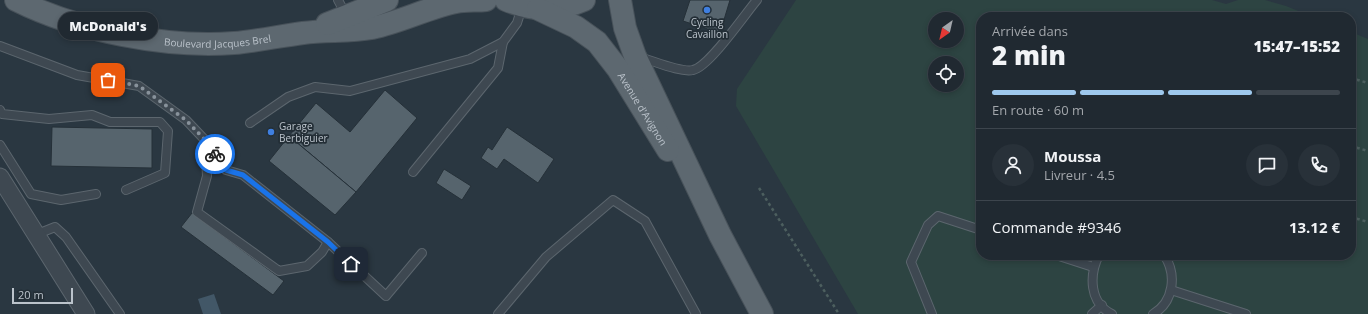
<!DOCTYPE html>
<html lang="fr">
<meta charset="utf-8">
<style>
body{margin:0;font-family:"Open Sans",sans-serif;background:#283139;color:#f1f3f6;height:100vh;display:flex;flex-direction:column;font-size:15px;white-space:nowrap}
*{box-sizing:border-box;margin:0}
p{font-size:13px;color:#a2a6ab}
.icon{flex:none;width:22px;height:22px;fill:none;stroke:currentColor;stroke-width:2;stroke-linecap:round;stroke-linejoin:round}
.map{position:relative;flex:1;overflow:hidden}
.sheet{position:absolute;left:976px;top:12px;width:380px;height:248px;display:flex;flex-direction:column;background:#202931;border-radius:16px;box-shadow:0 2px 6px #0003,0 0 0 1px #3d454d}
.sheet>*{flex:none}
.needle{width:26px;rotate:214deg}
.fabs{position:absolute;left:928px;top:12px;display:grid;gap:8px}
.fabs a{display:grid;place-items:center;width:36px;height:36px;border-radius:50%;background:#202931;box-shadow:0 2px 6px #0003,0 0 0 1px #3d454d;font-size:20px}
.scale{position:absolute;left:12px;bottom:10px;width:61px;box-sizing:border-box;padding-left:4px;border:2px solid #bbc3cb;border-top:0;font-size:11px;line-height:14px;white-space:nowrap;color:#bbc3cb;-webkit-text-stroke:3px #232e36;paint-order:stroke}
.pin{position:absolute;display:grid;place-items:center;width:34px;height:34px;color:#fff;margin:-17px;border-radius:8px;box-shadow:0 2px 6px #0006}
.courier{position:absolute;display:grid;place-items:center;width:40px;height:40px;margin:-20px;border:3px solid #1a73e8;border-radius:50%;background:#fff;color:#222;box-shadow:0 1px 5px #0007}
.bubble{position:absolute;height:28px;border-radius:14px;background:#202931;box-shadow:0 2px 6px #0003,0 0 0 1px #3d454d;font-size:13px;font-weight:800;line-height:28px;text-align:center}
.head em{font-style:normal;font-weight:800}
.head div{display:flex;flex-direction:column-reverse}
.head{display:flex;align-items:center;justify-content:space-between;height:68px;padding:0 16px}
h1{font-size:26px;font-weight:800;line-height:30px}
.bar{display:grid;grid-template-columns:repeat(4,1fr);gap:6px 4px;align-content:center;height:48px;padding:0 16px}
.bar i{height:5px;border-radius:3px;background:#3d454d}
.bar .current{background:#9ec8ed}
.bar p{grid-column:span 4}
.line{display:flex;align-items:center;gap:10px;padding:0 16px;border-top:1px solid #3d454d}
.line div{flex:1}
.round{display:grid;place-items:center;flex:none;width:42px;height:42px;border-radius:21px;background:#283139}
.map>svg:first-child{display:block}
.green{fill:#2d4442;fill-rule:evenodd}
.water{fill:#425767}
.building{fill:#56646d;stroke:#253038}
.lines{fill:none;stroke-linecap:round;stroke-linejoin:round}
.lane-casing{stroke:#5c666e;stroke-width:10}
.street-casing{stroke:#5c666e;stroke-width:19}
.primary-casing{stroke:#48525a;stroke-width:24}
.path{stroke:#4d5f5f;stroke-width:2.5;stroke-dasharray:3 3;stroke-linecap:butt}
.lane{stroke:#3e4851;stroke-width:8}
.street{stroke:#3e4851;stroke-width:17}
.primary{stroke:#5d6870;stroke-width:22}
.done{stroke:#88929b;stroke-width:4;stroke-dasharray:0 7.2}
.route{stroke:#1a73e8;stroke-width:5}
.shop-dot{fill:#3f7fe0;stroke:#232e36;stroke-width:1.5}
.labels{text-anchor:middle;dominant-baseline:central;stroke-width:3.5;stroke-linejoin:round;paint-order:stroke}
.poi-label{font-size:10px;fill:#bbc3cb;stroke:#232e36}
.street-label{font-size:10px;fill:#bbc3cb;stroke:#232e36}
</style>
<div class="map">
<svg width="1368" height="314" viewBox="0 0 1368 314">
<rect width="100%" height="100%" fill="#2a3741"/>
<path class="green" d="M796,0H1212L1226,4L1238,0H1265L1286,6L1313,17H981V255H1351V32L1368,39V314H858L736,106L737,89ZM935,19H957V41H935ZM935,63H957V85H935Z"/>
<polygon class="water" points="214,294 221,314 203,314 198,299"/>
<g class="building">
<polygon points="690,0 730,0 720,33 683,21"/>
<polygon points="385,90 417,118 356,192 289,136 316,103 350,132"/>
<polygon points="52,127 152,129 152,168 51,166"/>
<polygon points="507,127 554,159 538,183 504,159 497,169 481,158 488,147 492,150"/>
<polygon points="289,136 356,192 335,215 269,161"/>
<polygon points="444,169 471,186 462,200 436,183"/>
<polygon points="192,213 284,281 273,295 181,227"/>
</g>
<g class="lines">
<defs>
<g id="lane">
<polyline points="338,0 346,15"/>
<polyline points="0,46 77,75 139,86 186,120 205,140 207,176 197,212 279,271 307,266 322,252 328,242"/>
<path d="M639,57C652,60 680,73 693,70C709,67 745,14 757,0"/>
<polyline points="0,110 2,114 49,119 92,115 110,122 160,122 168,131 165,173 126,190"/>
<polyline points="250,123 288,97 315,87 350,91 470,59 503,42 517,23 522,7"/>
<polyline points="205,141 226,170 243,175 328,242 386,296 422,253"/>
<polyline points="0,145 31,194 61,200 96,194"/>
<polyline points="413,172 498,68 503,42"/>
<polyline points="35,235 55,227 66,237 120,314"/>
<polyline points="1056,255 1093,267"/>
<path d="M1099,255C1089,275 1089,303 1112,314"/>
<polyline points="1171,290 1246,314"/>
<polyline points="498,314 546,257 613,200 645,221 696,314"/>
<polyline points="932,314 911,262 928,225 938,216 981,230"/>
<polyline points="1092,314 1102,305"/>
<path d="M1153,314C1174,302 1177,274 1164,255"/>
</g>
<polyline id="street" points="0,177 86,314"/>
<g id="primary">
<path id="s1" d="M16,0C78,31 165,48 234,43C257,41 280,36 303,33C326,30 350,32 372,28C401,22 427,8 456,2C465,0 477,1 486,0"/>
<path d="M506,0C532,11 557,12 584,0"/>
<polyline points="620,0 625,28 635,56 720,235 762,314"/>
<path id="s2" d="M538,9L576,27L597,42L618,69L668,150"/>
<polyline points="327,24 387,0"/>
</g>
</defs>
<use href="#lane" class="lane-casing"/>
<use href="#street" class="street-casing"/>
<use href="#primary" class="primary-casing"/>
<g class="path">
<polyline points="1351,78 1368,83"/>
<polyline points="1351,146 1368,151"/>
<polyline points="759,188 839,314"/>
<polyline points="1351,217 1368,222"/>
</g>
<use href="#lane" class="lane"/>
<use href="#street" class="street"/>
<use href="#primary" class="primary"/>
</g>
<g class="lines">
<polyline class="done" points="108,80 139,86 186,120 205,140 215,154"/>
<polyline class="route" points="215,154 226,170 243,175 328,242 351,264"/>
</g>
<g class="shop-dot">
<circle cx="707" cy="10" r="4"/>
<circle cx="271" cy="132" r="4"/>
</g>
<g class="labels">
<g class="poi-label">
<text x="707" y="22">Cycling<tspan x="707" dy="12">Cavaillon</tspan></text>
<text x="279" y="126" text-anchor="start">Garage<tspan x="279" dy="12">Berbiguier</tspan></text>
</g>
<g class="street-label">
<text stroke="none"><textPath href="#s1" startOffset="208">Boulevard Jacques Brel</textPath></text>
<text stroke="none"><textPath href="#s2" startOffset="149">Avenue d'Avignon</textPath></text>
</g>
</g>
</svg>
<div class="fabs">
<a><svg class="needle" viewBox="-14 -14 28 28"><path d="M0-13l5 13h-10z" fill="#e53935"/><path d="M0 13l5-13h-10z" fill="#a2a6ab"/></svg></a>
<a><svg class="icon" aria-label="locate" viewBox="0 0 24 24"><circle cx="12" cy="12" r="6"/><path d="M12 2v4M12 18v4M2 12h4M18 12h4"/></svg></a>
</div>
<div class="scale">20 m</div>
<div class="pin" style="left:108px;top:80px;background:#ea580c"><svg class="icon" aria-label="bag" viewBox="0 0 24 24"><path d="M5 8h14l-1 12H6zM9 8a3 3 0 0 1 6 0"/></svg></div>
<div class="pin" style="left:351px;top:264px;background:#1f2937"><svg class="icon" aria-label="home" viewBox="0 0 24 24"><path d="M3 11l9-7 9 7M6 9v11h12V9"/></svg></div>
<div class="courier" style="left:215px;top:154px"><svg class="icon" aria-label="bike" viewBox="0 0 24 24"><circle cx="6" cy="16" r="4"/><circle cx="18" cy="16" r="4"/><path d="M6 16l4-8h5l3 8M10 8l3 8H6M13 5h3"/></svg></div>
<div class="bubble" style="left:58px;top:12px;width:100px">McDonald's</div>
<section class="sheet">
<div class="head"><div><h1>2 min</h1><p>Arrivée dans</p></div><em>15:47–15:52</em></div>
<div class="bar"><i class="current"></i><i class="current"></i><i class="current"></i><i></i><p>En route · 60 m</p></div>
<div class="line" style="height:72px"><a class="round"><svg class="icon" aria-label="person" viewBox="0 0 24 24"><circle cx="12" cy="8" r="4"/><path d="M4 21q1-7 8-7t8 7"/></svg></a><div><b>Moussa</b><p>Livreur · 4.5</p></div><a class="round"><svg class="icon" aria-label="chat" viewBox="0 0 24 24"><path d="M4 5h16v11H9l-5 4z"/></svg></a><a class="round"><svg class="icon" aria-label="phone" viewBox="0 0 24 24"><path d="M5 4h4l2 5-3 2q2 4 5 5l2-3 5 2v4C11 20 4 13 5 4z"/></svg></a></div>
<div class="line" style="height:52px"><div>Commande #9346</div><b>13.12 €</b></div>
</section>
</div>
